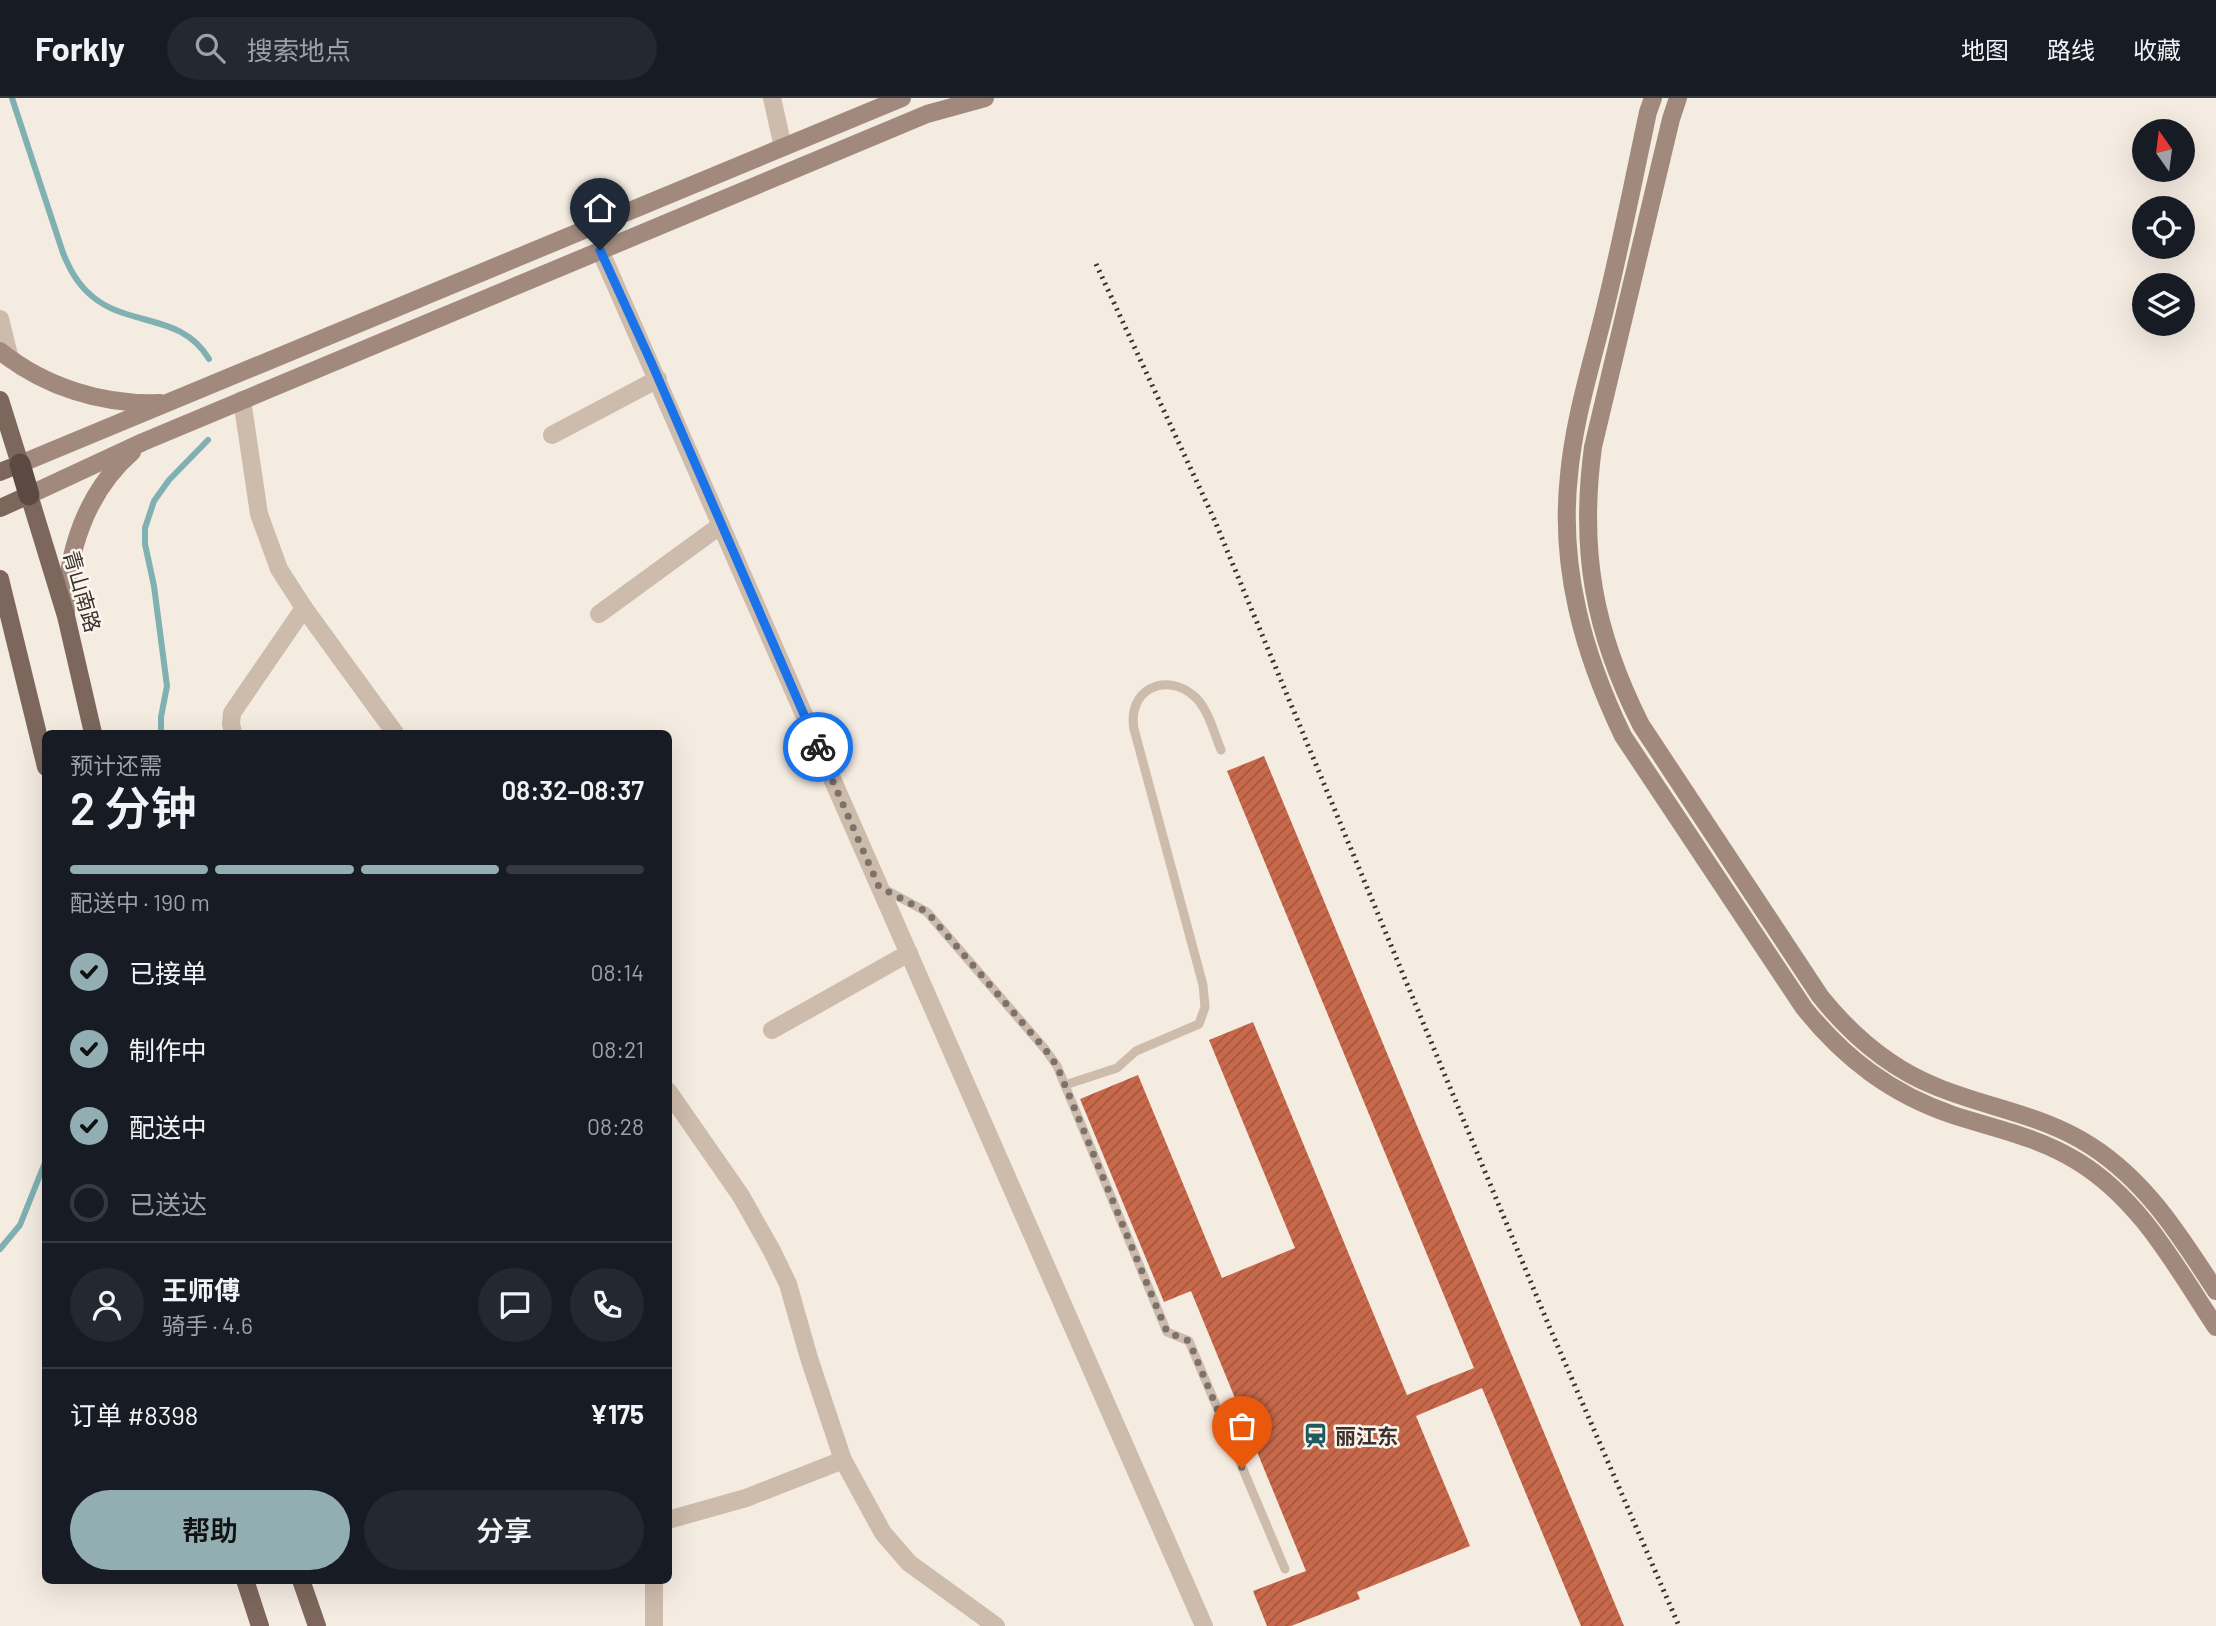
<!DOCTYPE html>
<html lang="zh">
<meta charset="utf-8">
<style>
body{margin:0;font-family:Barlow,"Noto Sans SC",sans-serif;background:#242831;color:#f1f3f6;height:100vh;display:flex;flex-direction:column;font-size:26px;white-space:nowrap}
*{box-sizing:border-box;margin:0}
p{font-size:23px;color:#9ea1a6}
.icon{flex:none;width:38px;height:38px;fill:none;stroke:currentColor;stroke-width:2;stroke-linecap:round;stroke-linejoin:round}
.map{position:relative;flex:1;overflow:hidden}
.drawer{position:absolute;left:42px;top:632px;width:630px;height:854px;display:flex;flex-direction:column;background:#171b24;border-radius:10px;box-shadow:0 7px 28px #0002}
.drawer>*{flex:none}
.needle{width:46px;rotate:346deg}
.buttons{position:absolute;left:2132px;top:21px;display:grid;gap:14px}
.buttons a{display:grid;place-items:center;width:63px;height:63px;border-radius:50%;background:#171b24;box-shadow:0 7px 28px #0002;font-size:35px}
.pin{position:absolute;display:grid;place-items:center;width:60px;height:60px;color:#fff;margin:-72px -30px;border-radius:50% 50% 50% 0;rotate:-45deg;box-shadow:0 0 7px #0007}
.pin .icon{rotate:45deg}
.courier{position:absolute;display:grid;place-items:center;width:70px;height:70px;margin:-35px;border:5px solid #1a73e8;border-radius:50%;background:#fff;color:#222;box-shadow:0 2px 9px #0007}
.summary em{font-style:normal;font-weight:600}
.summary div{display:flex;flex-direction:column-reverse}
.summary{display:flex;align-items:center;justify-content:space-between;height:119px;padding:0 28px}
h1{font-size:46px;font-weight:600;line-height:52px}
.bar{display:grid;grid-template-columns:repeat(4,1fr);gap:10px 7px;align-content:center;height:84px;padding:0 28px}
.bar i{height:9px;border-radius:5px;background:#363941}
.bar .on{background:#92aeb2}
.bar p{grid-column:span 4}
.line{display:flex;align-items:center;gap:18px;padding:0 28px;border-top:2px solid #363941}
.line div{flex:1}
.round{display:grid;place-items:center;flex:none;width:74px;height:74px;border-radius:37px;background:#242831}
ol{padding:0 28px;list-style:none}
li{display:flex;align-items:center;gap:21px;height:77px}
li p{margin-inline-start:auto}
li .icon{padding:7px;border-radius:50%;background:#92aeb2;color:#111;stroke-width:4}
li:last-child{color:#9ea1a6}
li i{width:38px;height:38px;border:4px solid #363941;border-radius:50%}
.button{display:flex;gap:14px;margin-top:auto;padding:14px 28px}
.button a{flex:1;height:80px;border-radius:42px;background:#92aeb2;color:#111;font-size:28px;font-weight:600;line-height:80px;text-align:center}
.button a+a{background:#242831;color:#f1f3f6}
header{display:flex;align-items:center;gap:42px;box-sizing:border-box;height:98px;padding:0 35px;background:#171b24;border-bottom:2px solid #363941}
header strong{font-size:33px}
nav{display:flex;gap:38px;margin-inline-start:auto;font-size:24px}
.search{width:490px;height:63px;background:#242831;display:flex;align-items:center;gap:18px;box-sizing:border-box;padding:0 24px;border-radius:38px;color:#9ea1a6;font-size:26px}
.map>svg:first-child{display:block}
.lines{fill:none;stroke-linecap:round;stroke-linejoin:round}
.stream{stroke:#7fb0b2;stroke-width:6}
.building{fill:url(#building-hatch)}
.lane{stroke:#cdbbac;stroke-width:9}
.street{stroke:#cdbbac;stroke-width:18}
.secondary{stroke:#a18a7d;stroke-width:18}
.primary{stroke:#7d675c;stroke-width:18}
.highway{stroke:#5c4a42;stroke-width:21}
.rail{stroke:#3b302b;stroke-width:5;stroke-dasharray:2 5;stroke-linecap:butt}
.done{stroke:#7c716b;stroke-width:7;stroke-dasharray:0 12.6}
.route{stroke:#1a73e8;stroke-width:9}
.labels{text-anchor:middle;dominant-baseline:central;stroke-width:5;stroke-linejoin:round;paint-order:stroke}
.street-label{font-size:21px;fill:#3b302b;stroke:#fbf5ee}
.poi-label{font-size:21px;font-weight:bold;fill:#3b302b;stroke:#fbf5ee;text-anchor:start}
</style>
<header>
<strong>Forkly</strong>
<div class="search"><svg class="icon" aria-label="search" viewBox="0 0 24 24"><circle cx="10" cy="10" r="6"/><path d="M15 15l6 6"/></svg>搜索地点</div>
<nav><a>地图</a><a>路线</a><a>收藏</a></nav>
</header>
<div class="map">
<svg width="2216" height="1528" viewBox="0 0 2216 1528">
<defs>
<pattern id="building-hatch" width="6" height="6" patternUnits="userSpaceOnUse" patternTransform="scale(1.75)"><rect width="6" height="6" fill="#c8694b"/><path d="M-1 1l2-2M0 6l6-6M5 7l2-2" fill="none" stroke="#a4573f"/></pattern>
</defs>
<rect width="100%" height="100%" fill="#f4ebe1"/>
<g class="lines">
<g class="stream">
<path d="M12,0L63,155C70,172 78,187 93,199C129,229 182,215 209,261"/>
<polyline points="161,635 161,619 167,588 154,488 145,446 145,430 154,403 169,382 208,342"/>
<polyline points="0,1151 20,1127 46,1062"/>
</g>
</g>
<polygon class="building" points="1264,658 1624,1528 1581,1528 1482,1290 1416,1318 1470,1448 1357,1494 1360,1501 1291,1528 1267,1528 1253,1493 1306,1473 1191,1193 1164,1204 1080,1001 1138,977 1222,1180 1295,1150 1209,942 1253,924 1407,1297 1474,1270 1227,673"/>
<g class="lines">
<g class="lane">
<polyline points="884,791 927,814 1045,951 1057,968 1167,1234 1189,1243 1285,1471"/>
<path d="M1065,987L1117,970L1136,953L1199,926L1205,909L1203,887L1134,631C1127,592 1165,573 1194,598C1208,610 1214,635 1221,652"/>
</g>
<g class="street">
<polyline points="772,0 783,49"/>
<polyline points="600,152 1204,1528"/>
<polyline points="0,221 10,261"/>
<polyline points="242,302 259,416 279,471 304,510 395,635"/>
<polyline points="552,337 658,281"/>
<polyline points="599,516 721,427"/>
<polyline points="233,635 231,626 232,615 304,510"/>
<polyline points="772,932 909,855"/>
<polyline points="668,993 741,1098 772,1153 788,1186 809,1260 843,1362 883,1435 909,1465 996,1528"/>
<polyline points="668,1422 746,1400 843,1362"/>
<polyline points="654,1528 654,1482"/>
</g>
<g class="secondary">
<path d="M1653,0L1648,14C1634,80 1621,146 1605,211C1592,265 1574,321 1569,377C1559,469 1583,555 1623,638L1804,910C1844,960 1891,996 1953,1017C1996,1031 2038,1039 2077,1063C2141,1102 2176,1169 2216,1229"/>
<path d="M1678,0L1671,21L1593,349C1579,453 1594,534 1641,627L1820,898C1852,938 1889,970 1937,989C1988,1010 2044,1017 2091,1048C2147,1084 2180,1138 2216,1193"/>
<path d="M0,253C45,289 102,307 160,305"/>
<polyline points="20,366 902,0"/>
<polyline points="29,397 143,344 927,16 985,0"/>
<path d="M66,514C66,455 86,394 132,354"/>
</g>
<g class="primary">
<polyline points="0,302 20,366 0,374"/>
<polyline points="0,410 29,397 66,518 93,635"/>
<polyline points="0,481 46,669"/>
<polyline points="245,1482 260,1528"/>
<polyline points="301,1482 317,1528"/>
</g>
<polyline class="highway" points="20,366 29,397"/>
<polyline class="rail" points="1096,166 1214,421 1549,1228 1679,1528"/>
</g>
<g class="lines">
<polyline class="done" points="818,649 879,789 927,814 1045,951 1057,968 1167,1234 1189,1243 1242,1370"/>
<polyline class="route" points="600,152 652,266 818,649"/>
</g>
<defs>
<symbol id="station-bare" viewBox="-9 -9 18 18"><path d="M-3-6H3Q5-6 5-4V2Q5 4 3 4L4.5 6H3L1.5 4h-3L-3 6H-4.5L-3 4Q-5 4-5 2V-4Q-5-6-3-6ZM-3.5-4v3h7v-3ZM-3.5 1v1.5H-2V1ZM2 1v1.5H3.5V1Z" fill="#1f5a5e" stroke="#fbf5ee" stroke-width="2.5" paint-order="stroke"/></symbol>
</defs>
<g fill-rule="evenodd">
<use href="#station-bare" x="1298" y="1320" width="35" height="35"/>
</g>
<g class="labels">
<g class="street-label">
<text transform="translate(83 493) rotate(74)">青山南路</text>
</g>
<g class="poi-label">
<text x="1335" y="1337">丽江东</text>
</g>
</g>
</svg>
<div class="buttons">
<a><svg class="needle" viewBox="-14 -14 28 28"><path d="M0-13l5 13h-10z" fill="#e53935"/><path d="M0 13l5-13h-10z" fill="#9ea1a6"/></svg></a>
<a><svg class="icon" aria-label="locate" viewBox="0 0 24 24"><circle cx="12" cy="12" r="6"/><path d="M12 2v4M12 18v4M2 12h4M18 12h4"/></svg></a>
<a><svg class="icon" aria-label="layers" viewBox="0 0 24 24"><path d="M12 4l9 5-9 5-9-5zM3 14l9 5 9-5"/></svg></a>
</div>
<div class="pin" style="left:1242px;top:1370px;background:#ea580c"><svg class="icon" aria-label="bag" viewBox="0 0 24 24"><path d="M5 8h14l-1 12H6zM9 8a3 3 0 0 1 6 0"/></svg></div>
<div class="pin" style="left:600px;top:152px;background:#1f2937"><svg class="icon" aria-label="home" viewBox="0 0 24 24"><path d="M3 11l9-7 9 7M6 9v11h12V9"/></svg></div>
<div class="courier" style="left:818px;top:649px"><svg class="icon" aria-label="bike" viewBox="0 0 24 24"><circle cx="6" cy="16" r="4"/><circle cx="18" cy="16" r="4"/><path d="M6 16l4-8h5l3 8M10 8l3 8H6M13 5h3"/></svg></div>
<section class="drawer">
<div class="summary"><div><h1>2 分钟</h1><p>预计还需</p></div><em>08:32–08:37</em></div>
<div class="bar"><i class="on"></i><i class="on"></i><i class="on"></i><i></i><p>配送中 · 190 m</p></div>
<ol>
<li><svg class="icon" aria-label="check" viewBox="0 0 24 24"><path d="M5 12l5 5 9-10"/></svg>已接单<p>08:14</p></li>
<li><svg class="icon" aria-label="check" viewBox="0 0 24 24"><path d="M5 12l5 5 9-10"/></svg>制作中<p>08:21</p></li>
<li><svg class="icon" aria-label="check" viewBox="0 0 24 24"><path d="M5 12l5 5 9-10"/></svg>配送中<p>08:28</p></li>
<li><i></i>已送达</li>
</ol>
<div class="line" style="height:126px"><a class="round"><svg class="icon" aria-label="person" viewBox="0 0 24 24"><circle cx="12" cy="8" r="4"/><path d="M4 21q1-7 8-7t8 7"/></svg></a><div><b>王师傅</b><p>骑手 · 4.6</p></div><a class="round"><svg class="icon" aria-label="chat" viewBox="0 0 24 24"><path d="M4 5h16v11H9l-5 4z"/></svg></a><a class="round"><svg class="icon" aria-label="phone" viewBox="0 0 24 24"><path d="M5 4h4l2 5-3 2q2 4 5 5l2-3 5 2v4C11 20 4 13 5 4z"/></svg></a></div>
<div class="line" style="height:91px"><div>订单 #8398</div><b>¥175</b></div>
<div class="button"><a>帮助</a><a>分享</a></div>
</section>
</div>
